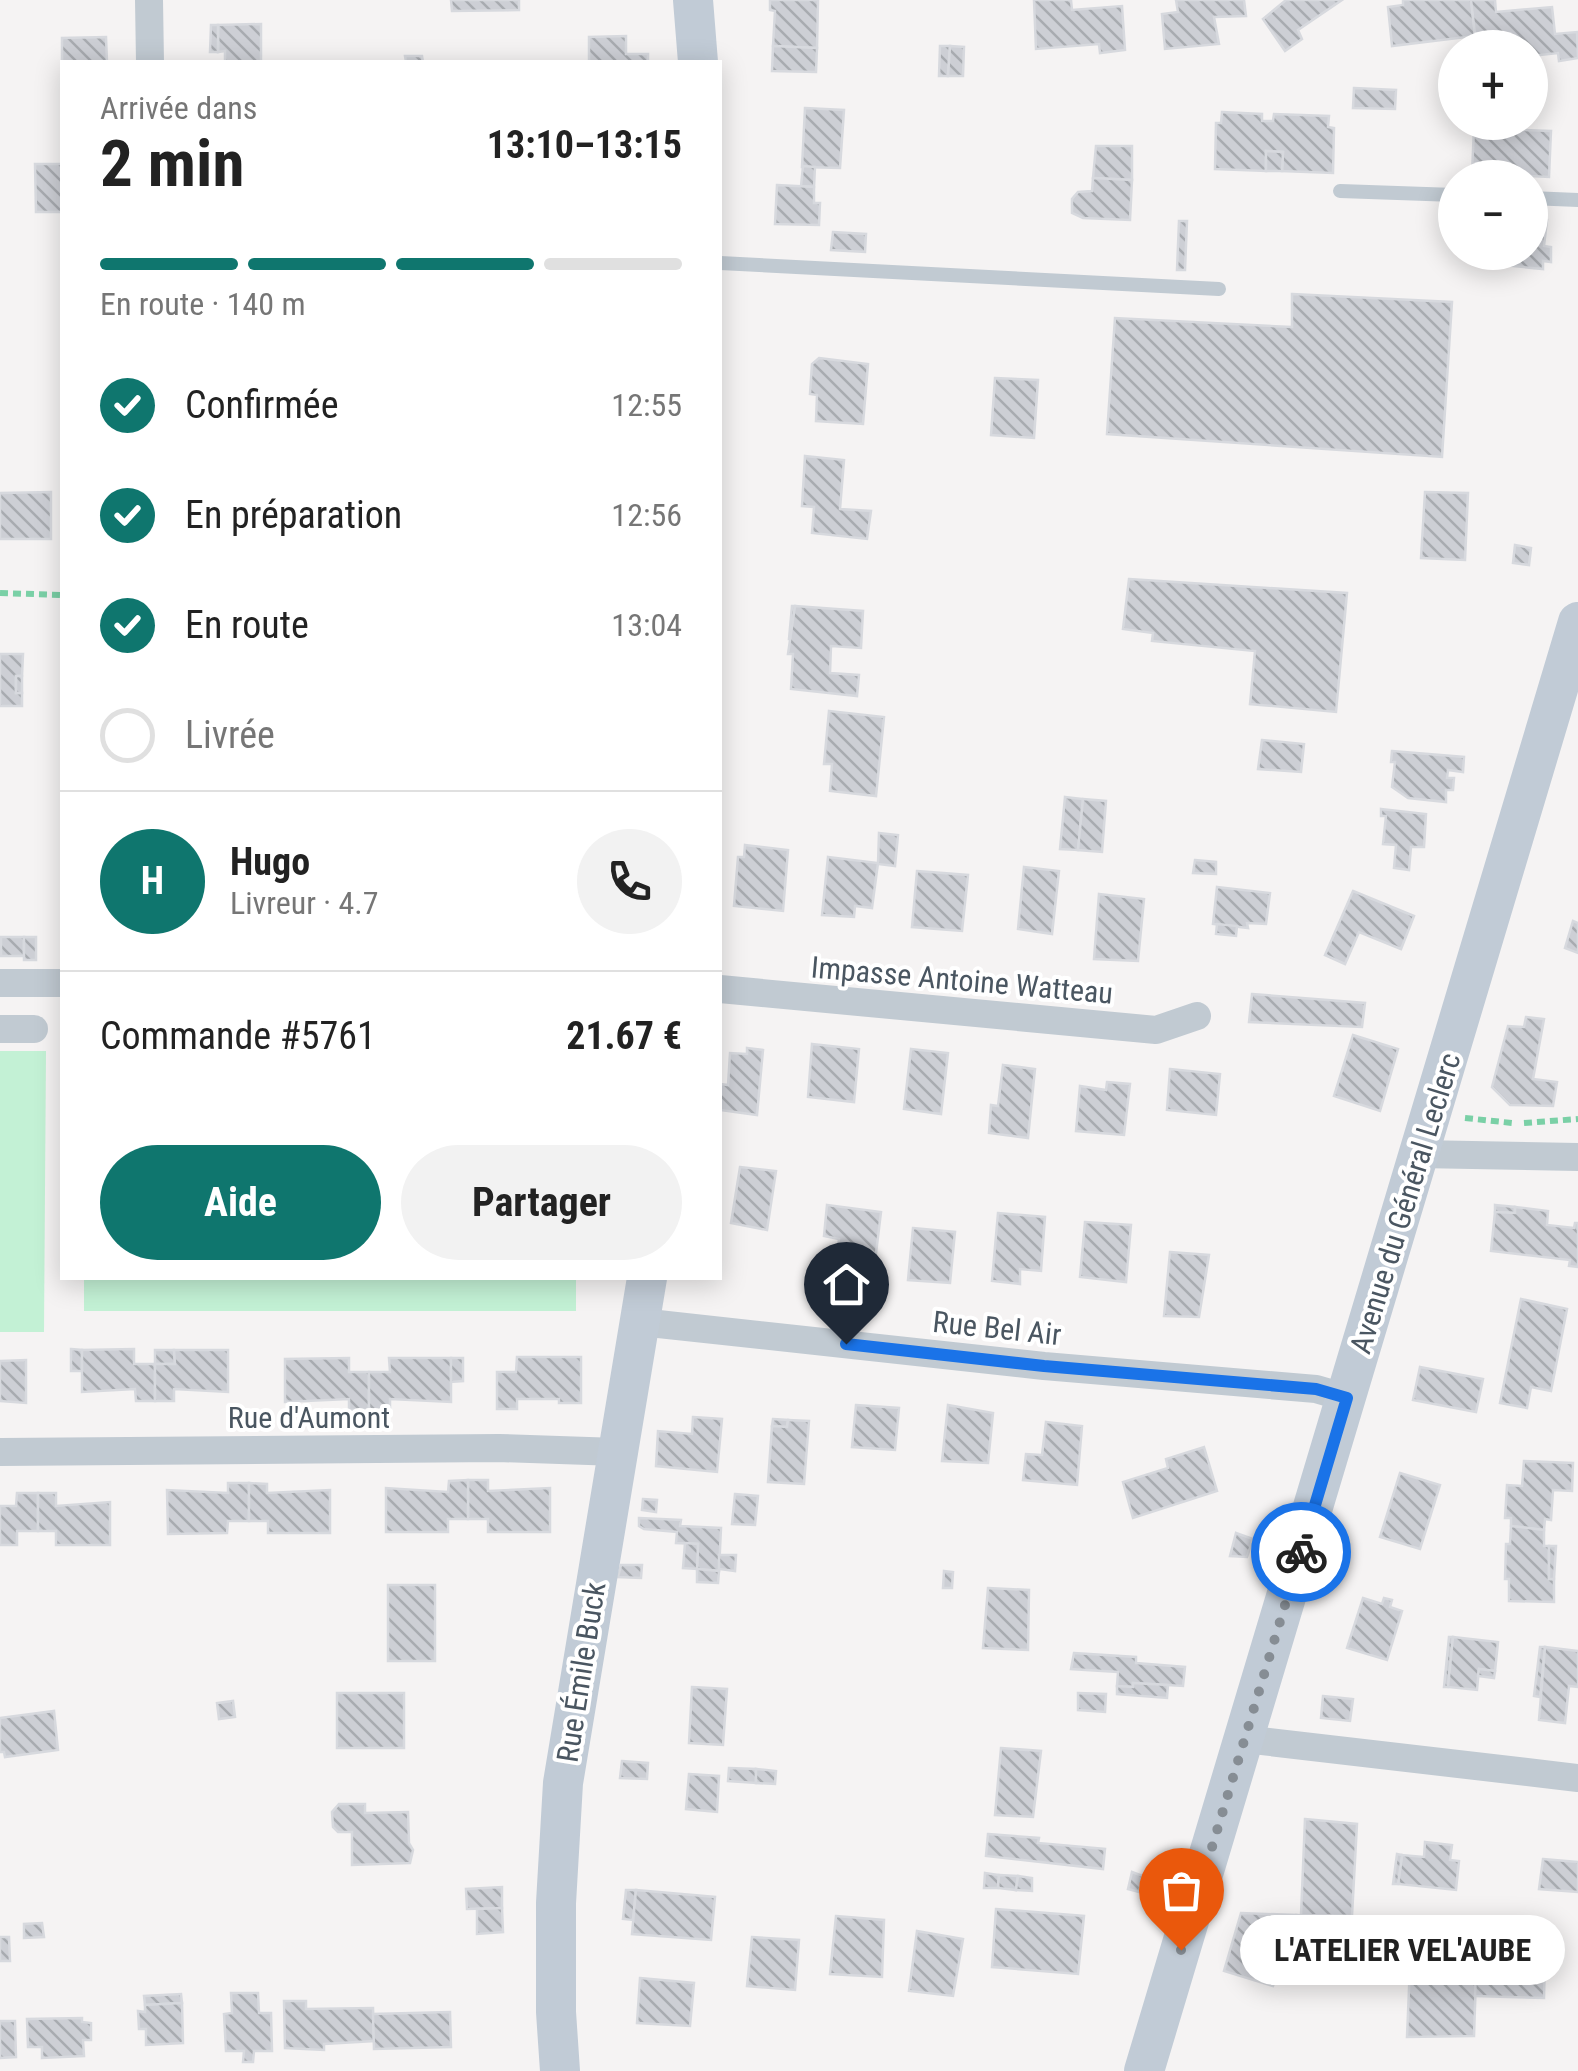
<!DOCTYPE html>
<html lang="fr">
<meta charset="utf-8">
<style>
body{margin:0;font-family:"Roboto Condensed",sans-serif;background:#f2f2f2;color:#222;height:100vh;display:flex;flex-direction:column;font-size:38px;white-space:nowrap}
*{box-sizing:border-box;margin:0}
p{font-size:32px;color:#767676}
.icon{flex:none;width:55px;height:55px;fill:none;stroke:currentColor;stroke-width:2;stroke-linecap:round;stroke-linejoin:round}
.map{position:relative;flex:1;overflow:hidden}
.side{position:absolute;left:60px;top:60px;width:662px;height:1220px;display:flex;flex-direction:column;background:#fff;border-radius:0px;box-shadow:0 5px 25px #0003}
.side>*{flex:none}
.controls{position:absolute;left:1438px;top:30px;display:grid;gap:20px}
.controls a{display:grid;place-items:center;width:110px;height:110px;border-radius:50%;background:#fff;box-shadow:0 5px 25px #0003;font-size:50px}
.pin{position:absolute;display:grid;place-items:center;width:85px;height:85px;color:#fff;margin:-102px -42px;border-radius:50% 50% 50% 0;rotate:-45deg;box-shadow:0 0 10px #0007}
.pin .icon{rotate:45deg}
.courier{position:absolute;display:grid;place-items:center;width:100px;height:100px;margin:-50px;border:8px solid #1a73e8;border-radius:50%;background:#fff;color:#222;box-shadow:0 2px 12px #0007}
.bubble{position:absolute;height:70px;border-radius:35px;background:#fff;box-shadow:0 5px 25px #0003;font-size:32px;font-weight:700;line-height:70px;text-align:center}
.headline em{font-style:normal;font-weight:700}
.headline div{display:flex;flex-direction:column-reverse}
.headline{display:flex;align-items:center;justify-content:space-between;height:170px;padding:0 40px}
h1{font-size:65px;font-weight:700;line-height:75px}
.bar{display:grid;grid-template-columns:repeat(4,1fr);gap:15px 10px;align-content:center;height:120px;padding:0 40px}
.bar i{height:12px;border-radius:8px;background:#e0e0e0}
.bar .current{background:#0f766e}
.bar p{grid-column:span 4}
.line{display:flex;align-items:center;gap:25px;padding:0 40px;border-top:2px solid #e0e0e0}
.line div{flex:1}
.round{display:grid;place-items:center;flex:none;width:105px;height:105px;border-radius:52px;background:#f2f2f2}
ol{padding:0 40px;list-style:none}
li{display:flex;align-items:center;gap:30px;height:110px}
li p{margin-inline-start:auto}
li .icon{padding:10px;border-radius:50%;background:#0f766e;color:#fff;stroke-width:4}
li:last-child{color:#767676}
li i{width:55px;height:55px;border:5px solid #e0e0e0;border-radius:50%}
.primary-button{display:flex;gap:20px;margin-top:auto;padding:20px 40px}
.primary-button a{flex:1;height:115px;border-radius:60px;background:#0f766e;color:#fff;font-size:40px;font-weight:700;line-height:115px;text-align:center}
.primary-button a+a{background:#f2f2f2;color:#222}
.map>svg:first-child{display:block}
.garden{fill:#c3f1d5}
.building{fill:url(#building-back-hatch);stroke:#d7d9de;stroke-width:2.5}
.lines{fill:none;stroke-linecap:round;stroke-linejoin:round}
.path{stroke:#7ad0a6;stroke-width:6;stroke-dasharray:8 5;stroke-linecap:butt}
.lane{stroke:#c1cad2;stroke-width:14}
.street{stroke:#c1cad2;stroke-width:28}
.secondary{stroke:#c1cbd6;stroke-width:40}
.done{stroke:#868d94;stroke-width:10;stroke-dasharray:0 18}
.route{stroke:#1a73e8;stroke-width:12}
.labels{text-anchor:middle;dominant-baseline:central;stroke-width:8;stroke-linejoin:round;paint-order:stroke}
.street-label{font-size:30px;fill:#4a5661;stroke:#fff}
</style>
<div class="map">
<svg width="1578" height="2071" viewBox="0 0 1578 2071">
<defs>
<pattern id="building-back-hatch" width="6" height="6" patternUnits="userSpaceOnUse" patternTransform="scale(2.5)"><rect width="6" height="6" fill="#cdcfd5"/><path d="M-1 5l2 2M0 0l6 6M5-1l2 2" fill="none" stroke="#a8abb0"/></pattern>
</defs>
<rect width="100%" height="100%" fill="#f5f3f3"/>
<g class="garden">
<polygon points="0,1051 46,1051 44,1332 0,1332"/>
<rect x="84" y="1278" width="492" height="33"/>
</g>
<g class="building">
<polygon points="451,0 519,0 519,10 452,11"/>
<polygon points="770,0 818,0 817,48 773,46 775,11 770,10"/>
<polygon points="1034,0 1071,0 1072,10 1122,6 1125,50 1100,53 1099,44 1036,49"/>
<polygon points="1176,0 1244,0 1246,16 1214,17 1219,44 1165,49 1162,14 1178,12"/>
<polygon points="1286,0 1342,0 1298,30 1302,39 1285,51 1263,19"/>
<polygon points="1403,0 1471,0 1475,36 1392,46 1388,7 1403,5"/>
<polygon points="1471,0 1495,0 1496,12 1552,7 1555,34 1577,32 1578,58 1559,61 1558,53 1530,56 1530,48 1499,48 1498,32 1475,34"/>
<polygon points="261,24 261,62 225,62 225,51 218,52 218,25"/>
<polygon points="211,25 218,25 218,52 210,52"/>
<polygon points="626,36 626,54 648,54 648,62 589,62 589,37"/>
<polygon points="106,37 107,62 62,62 62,92 62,38"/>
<polygon points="773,46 817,48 816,72 772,71"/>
<polygon points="940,46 950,46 948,76 939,76"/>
<polygon points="950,46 964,47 963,76 948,76"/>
<polygon points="405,56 422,56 423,62 406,62"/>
<polygon points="1354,88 1396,90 1395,109 1353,108"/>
<polygon points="805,108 844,110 840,168 802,167"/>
<polygon points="1222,112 1262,114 1262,121 1273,121 1274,114 1329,116 1328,127 1334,128 1333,173 1282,171 1283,152 1266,151 1266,171 1215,169 1216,123 1221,123"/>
<polygon points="1474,128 1551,131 1549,177 1472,173"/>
<polygon points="1096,146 1132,146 1132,180 1093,178"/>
<polygon points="1266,151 1283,152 1282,171 1266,171"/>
<polygon points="35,164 62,164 62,212 36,212"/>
<polygon points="803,166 815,167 814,187 801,186"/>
<polygon points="1093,178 1132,180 1130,220 1083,218 1072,213 1072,199 1078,192 1092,191"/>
<polygon points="777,185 814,187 814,203 820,203 819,225 775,224"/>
<polygon points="1530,220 1547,220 1544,246 1551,247 1551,262 1543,261 1543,269 1492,264 1493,252 1530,252"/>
<polygon points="1179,221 1187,221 1185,270 1177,270"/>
<polygon points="833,232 866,234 865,252 831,250"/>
<polygon points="1292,294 1452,302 1442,457 1107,434 1115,318 1292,327"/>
<polygon points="819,358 868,364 863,424 816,421 817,395 810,394 812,364"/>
<polygon points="995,378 1038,380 1034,438 991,435"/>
<polygon points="805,456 844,460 840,509 871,511 867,539 812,533 814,507 802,506"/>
<polygon points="51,492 51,539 0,539 0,493"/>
<polygon points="1425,492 1468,493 1465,560 1421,558"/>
<polygon points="1515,545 1531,548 1529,565 1513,563"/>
<polygon points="1129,579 1347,593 1336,712 1250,704 1255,651 1152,641 1153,633 1123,629"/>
<polygon points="792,606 795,606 793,639 789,639"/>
<polygon points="795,606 863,611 861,648 831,646 830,673 859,675 857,696 791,689 793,654 788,654"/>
<polygon points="0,654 23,654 22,676 16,676 16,693 22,693 22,706 0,706"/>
<rect x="16" y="676" width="6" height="17"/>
<polygon points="829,711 884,717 876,796 830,791 832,764 824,764"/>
<polygon points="1262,740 1304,744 1301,772 1258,769"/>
<polygon points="1392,751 1464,757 1463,772 1448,770 1447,778 1454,778 1453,790 1446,790 1446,802 1408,798 1392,787 1395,762 1391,762"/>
<polygon points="1065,797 1083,799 1078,850 1060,849"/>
<polygon points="1083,799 1106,801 1102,852 1078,850"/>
<polygon points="1381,809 1426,814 1424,847 1411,847 1409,870 1394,868 1396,845 1383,844 1386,816 1381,816"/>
<polygon points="879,833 898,835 895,866 878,864"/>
<polygon points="745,845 788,850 783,911 734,906 738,857 744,857"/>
<polygon points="828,857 878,863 872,908 855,906 854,917 822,915"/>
<polygon points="1195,860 1216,862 1216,874 1193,873"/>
<polygon points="1024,867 1059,871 1052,934 1018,929"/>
<polygon points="917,871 968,875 962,931 912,927"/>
<polygon points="1217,887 1270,893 1266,924 1247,923 1248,928 1213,924"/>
<polygon points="1353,891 1414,916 1401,949 1359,932 1345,964 1325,955"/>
<polygon points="1099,894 1144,899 1138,961 1094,959"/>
<polygon points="1573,921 1578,923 1578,953 1565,948"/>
<polygon points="1217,924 1237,926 1236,936 1216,934"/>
<rect x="1" y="937" width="23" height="19"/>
<rect x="24" y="937" width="12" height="23"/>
<polygon points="1252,994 1365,1003 1362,1027 1249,1022"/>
<polygon points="1526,1017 1544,1019 1533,1079 1557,1082 1553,1106 1510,1105 1492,1087 1508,1026 1524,1027"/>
<polygon points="1353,1035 1398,1049 1380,1111 1334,1096"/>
<polygon points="812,1044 859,1049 854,1102 808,1097"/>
<polygon points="747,1048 763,1050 757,1115 720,1110 720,1084 728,1085 730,1053 747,1054"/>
<polygon points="911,1049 948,1053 941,1114 904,1109"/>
<polygon points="1003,1065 1035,1069 1028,1138 989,1133 991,1105 998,1106"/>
<polygon points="1170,1069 1220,1074 1216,1115 1167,1110"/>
<polygon points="1107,1082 1130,1084 1124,1135 1076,1131 1080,1086 1106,1090"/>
<polygon points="740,1167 776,1171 767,1230 731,1223"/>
<polygon points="827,1205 881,1212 874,1270 835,1266 839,1239 824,1236"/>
<polygon points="1495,1205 1515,1207 1515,1213 1495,1212"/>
<polygon points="1515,1207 1548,1211 1547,1225 1574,1228 1575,1223 1578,1223 1578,1267 1569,1266 1570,1260 1491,1251 1495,1212 1515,1213"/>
<polygon points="998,1213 1045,1217 1041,1271 1020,1269 1020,1284 992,1281"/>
<polygon points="1085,1222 1131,1225 1126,1282 1080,1277"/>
<polygon points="913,1228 955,1232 950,1283 908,1280"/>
<polygon points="1170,1252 1209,1255 1199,1317 1164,1316"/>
<polygon points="1521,1299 1567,1309 1551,1391 1531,1387 1527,1408 1500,1403"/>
<polygon points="71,1349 82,1350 82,1371 71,1371"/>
<polygon points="134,1349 134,1364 155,1364 155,1401 136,1401 135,1389 82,1392 82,1350"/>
<polygon points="155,1350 174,1350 175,1364 155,1364"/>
<polygon points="174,1350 228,1350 228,1392 174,1389 174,1401 155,1401 155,1364 175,1364"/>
<polygon points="517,1357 581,1357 581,1403 559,1403 559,1399 517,1399 517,1409 497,1409 497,1372 516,1372"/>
<polygon points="349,1358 349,1372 369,1372 369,1410 349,1410 349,1399 285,1402 285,1359"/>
<polygon points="389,1358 451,1358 451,1402 390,1399 390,1410 369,1410 369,1372 390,1372"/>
<polygon points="451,1358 463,1358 463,1381 451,1382"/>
<polygon points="26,1360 26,1403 0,1401 0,1361"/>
<polygon points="1420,1367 1483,1379 1476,1412 1413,1400"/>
<polygon points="856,1405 899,1408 895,1450 852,1447"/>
<polygon points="948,1405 993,1413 988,1463 942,1461"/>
<polygon points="693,1417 722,1419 717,1472 656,1466 658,1431 692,1434"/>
<polygon points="773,1419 788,1420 787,1427 772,1426"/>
<polygon points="788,1420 809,1421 804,1484 768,1482 772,1426 787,1427"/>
<polygon points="1046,1422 1082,1426 1077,1485 1023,1480 1026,1454 1042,1455"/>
<polygon points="1204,1447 1217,1491 1133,1518 1123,1482 1168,1468 1166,1459"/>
<polygon points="1524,1461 1573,1463 1572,1491 1553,1490 1551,1520 1545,1519 1544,1530 1511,1526 1511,1518 1505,1518 1507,1485 1522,1486"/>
<polygon points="1400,1473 1440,1485 1420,1549 1380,1537"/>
<polygon points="468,1480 488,1480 488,1491 550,1488 550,1532 488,1532 488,1519 468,1519"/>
<polygon points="468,1480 468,1519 448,1519 448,1532 386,1532 386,1488 448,1492 449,1481"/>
<polygon points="228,1483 249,1483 249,1521 228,1521 227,1533 168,1534 167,1490 228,1493"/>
<polygon points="249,1483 267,1484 267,1493 330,1490 330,1533 268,1533 268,1521 249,1521"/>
<polygon points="17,1493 38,1493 38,1531 17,1531 17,1545 0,1545 0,1506 16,1506"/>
<polygon points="38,1493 56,1493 56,1506 110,1502 110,1545 56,1545 56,1531 38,1531"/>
<polygon points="735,1494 758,1496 755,1525 732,1524"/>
<polygon points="643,1499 657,1500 656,1512 642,1510"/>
<polygon points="639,1518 681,1520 680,1526 721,1528 719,1571 697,1569 698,1544 676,1543 677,1532 644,1529 639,1526"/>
<polygon points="1511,1526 1544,1530 1544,1546 1549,1546 1549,1579 1554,1579 1554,1602 1509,1601 1509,1579 1505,1579 1506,1544 1510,1544"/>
<polygon points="1236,1533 1253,1539 1247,1557 1230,1556"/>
<polygon points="685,1543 698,1544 697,1569 683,1568"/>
<polygon points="1549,1546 1556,1546 1554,1579 1549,1579"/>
<polygon points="719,1555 736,1555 735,1571 719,1569"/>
<polygon points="621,1565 642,1565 641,1578 618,1577"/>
<polygon points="697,1569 719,1571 718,1583 697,1582"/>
<polygon points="944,1571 953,1572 952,1588 943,1588"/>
<rect x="388" y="1585" width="47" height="76"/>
<polygon points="988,1588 1029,1590 1028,1650 983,1648"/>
<polygon points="1363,1598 1382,1604 1384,1598 1392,1600 1390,1607 1402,1611 1387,1660 1347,1648"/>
<polygon points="1449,1637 1453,1637 1448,1687 1444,1687"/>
<polygon points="1453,1637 1498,1642 1495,1671 1479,1669 1477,1690 1448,1687"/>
<polygon points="1540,1647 1545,1647 1540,1697 1534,1696"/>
<polygon points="1545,1647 1578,1651 1578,1687 1569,1686 1565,1723 1539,1720"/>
<polygon points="1074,1653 1136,1657 1136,1663 1185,1667 1183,1686 1133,1683 1133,1687 1117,1686 1118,1672 1071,1669"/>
<polygon points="1479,1669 1495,1671 1494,1678 1478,1676"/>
<polygon points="1133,1683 1168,1685 1167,1698 1117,1694 1117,1686 1133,1687"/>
<polygon points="692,1687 727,1689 723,1745 689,1743"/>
<rect x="337" y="1693" width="67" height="55"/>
<polygon points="1078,1693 1106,1694 1105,1712 1078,1710"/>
<polygon points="1323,1696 1353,1699 1350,1721 1321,1718"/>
<polygon points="233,1701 235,1717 219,1719 217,1703"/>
<polygon points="54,1711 58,1750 5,1757 4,1752 0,1752 0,1718"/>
<polygon points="1001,1748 1041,1751 1033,1817 995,1815"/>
<polygon points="622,1761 648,1763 647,1779 620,1778"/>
<polygon points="729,1768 756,1769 756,1783 728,1781"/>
<polygon points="756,1769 776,1771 775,1784 756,1783"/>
<polygon points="689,1774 719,1776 717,1812 686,1809"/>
<polygon points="339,1804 365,1804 365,1813 408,1812 409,1843 413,1850 410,1863 352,1865 352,1832 338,1832 333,1827 332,1812"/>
<polygon points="1305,1819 1357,1824 1352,1916 1301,1915"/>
<polygon points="988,1834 1039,1838 1038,1843 1105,1849 1103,1869 986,1856"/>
<polygon points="1425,1842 1452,1845 1450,1860 1459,1861 1456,1890 1398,1884 1402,1855 1424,1857"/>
<polygon points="1397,1854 1402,1855 1398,1884 1393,1884"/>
<polygon points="1543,1859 1578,1862 1578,1892 1539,1889"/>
<polygon points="1132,1872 1143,1876 1139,1892 1128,1889"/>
<polygon points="985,1873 999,1875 998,1888 984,1888"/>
<polygon points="999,1875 1018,1876 1016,1890 998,1888"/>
<polygon points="1018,1876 1032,1878 1032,1891 1016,1890"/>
<polygon points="502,1887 502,1908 467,1909 466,1889"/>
<polygon points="626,1890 636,1890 633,1920 623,1919"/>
<polygon points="636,1890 715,1897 711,1940 632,1934"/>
<polygon points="502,1908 503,1932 477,1934 477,1909"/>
<polygon points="996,1909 1084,1916 1078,1974 992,1967"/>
<polygon points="1241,1913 1296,1915 1273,1986 1224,1971"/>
<polygon points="1296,1915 1333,1916 1331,1946 1287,1944"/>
<polygon points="836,1916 884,1920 882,1977 830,1974"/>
<polygon points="1333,1916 1347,1916 1346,1947 1331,1946"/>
<polygon points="1357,1917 1396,1918 1394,1943 1356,1941"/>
<polygon points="1396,1918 1412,1918 1410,1950 1394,1948"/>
<polygon points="1412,1918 1478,1920 1474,2036 1407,2037"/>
<polygon points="1478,1920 1546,1922 1544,1998 1475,1996"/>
<polygon points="42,1923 44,1937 24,1938 24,1924"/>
<polygon points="917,1931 963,1939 953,1996 909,1991"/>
<polygon points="0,1937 9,1937 10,1961 0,1961"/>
<polygon points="752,1937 799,1940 795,1990 747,1986"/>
<polygon points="1298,1945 1311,1945 1310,1964 1296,1964"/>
<polygon points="640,1978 694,1983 690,2026 637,2023"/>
<polygon points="231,1993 258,1993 259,2013 271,2013 272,2051 254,2051 253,2062 243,2062 244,2051 226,2051 224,2014 232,2013"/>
<polygon points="181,1994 182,2003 145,2005 144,1996"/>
<polygon points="284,2001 306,2001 306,2009 373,2008 374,2041 324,2044 324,2050 285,2048"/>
<polygon points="182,2003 183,2043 146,2045 146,2029 139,2029 138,2011 145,2012 145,2005"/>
<polygon points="450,2012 451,2047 374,2049 373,2014"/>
<polygon points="82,2018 82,2022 91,2023 91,2040 83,2040 84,2056 42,2058 42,2047 28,2047 27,2019"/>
<polygon points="0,2021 15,2021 16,2057 0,2058"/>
</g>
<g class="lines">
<g class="path">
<polyline points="0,593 62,595"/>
<polyline points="1465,1118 1512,1123"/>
<polyline points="1524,1123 1578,1119"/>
</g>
<g class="lane">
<polyline points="1340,191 1455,195"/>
<polyline points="1530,198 1578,200"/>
<polyline points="720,263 1219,289"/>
</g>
<g class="street">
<polyline points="149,0 150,62"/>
<polyline points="0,983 62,983"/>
<polyline points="720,989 1156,1030 1197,1016"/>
<polyline points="0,1029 34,1029"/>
<polyline points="1418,1154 1578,1157"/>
<polyline points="640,1322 1044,1366 1316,1389 1347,1398"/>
<polyline points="0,1452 499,1448 618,1452"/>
<polyline points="1244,1739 1578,1778"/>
</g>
<g class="secondary">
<polyline points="693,0 698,62"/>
<polyline points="560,2071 556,2012 556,1903 563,1783 647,1278"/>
<polyline points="1144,2071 1578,622"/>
</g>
</g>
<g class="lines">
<polyline class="done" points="1181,1950 1301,1552"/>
<polyline class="route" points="846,1344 1044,1366 1316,1389 1347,1398 1301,1552"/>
</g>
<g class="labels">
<g class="street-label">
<text transform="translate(962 980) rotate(5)">Impasse Antoine Watteau</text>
<text transform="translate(1405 1203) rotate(-73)">Avenue du Général Leclerc</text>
<text transform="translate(997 1328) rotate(6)">Rue Bel Air</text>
<text x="309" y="1417">Rue d'Aumont</text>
<text transform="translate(581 1672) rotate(-81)">Rue Émile Buck</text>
</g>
</g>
</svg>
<div class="controls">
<a>+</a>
<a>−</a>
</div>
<div class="pin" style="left:1181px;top:1950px;background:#ea580c"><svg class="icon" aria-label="bag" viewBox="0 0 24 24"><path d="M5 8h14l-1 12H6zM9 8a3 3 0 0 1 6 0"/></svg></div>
<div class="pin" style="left:846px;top:1344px;background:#1f2937"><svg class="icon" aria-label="home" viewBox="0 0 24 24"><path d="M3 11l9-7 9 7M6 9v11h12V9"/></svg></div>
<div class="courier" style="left:1301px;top:1552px"><svg class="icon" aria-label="bike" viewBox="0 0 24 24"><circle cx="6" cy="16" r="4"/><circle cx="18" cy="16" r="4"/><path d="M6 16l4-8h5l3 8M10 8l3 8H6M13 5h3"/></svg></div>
<div class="bubble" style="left:1240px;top:1915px;width:325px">L'ATELIER VEL'AUBE</div>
<section class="side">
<div class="headline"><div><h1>2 min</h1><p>Arrivée dans</p></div><em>13:10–13:15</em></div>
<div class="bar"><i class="current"></i><i class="current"></i><i class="current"></i><i></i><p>En route · 140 m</p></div>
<ol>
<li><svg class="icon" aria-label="check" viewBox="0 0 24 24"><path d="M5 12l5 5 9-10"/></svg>Confirmée<p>12:55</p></li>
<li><svg class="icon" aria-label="check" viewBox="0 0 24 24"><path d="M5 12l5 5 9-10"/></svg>En préparation<p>12:56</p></li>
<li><svg class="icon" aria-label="check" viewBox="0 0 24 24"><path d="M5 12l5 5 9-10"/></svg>En route<p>13:04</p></li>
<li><i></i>Livrée</li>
</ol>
<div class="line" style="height:180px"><b class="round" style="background:#0f766e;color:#fff">H</b><div><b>Hugo</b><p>Livreur · 4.7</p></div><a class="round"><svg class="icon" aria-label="phone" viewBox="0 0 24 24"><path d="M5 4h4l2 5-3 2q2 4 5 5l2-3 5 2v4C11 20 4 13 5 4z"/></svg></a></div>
<div class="line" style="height:130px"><div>Commande #5761</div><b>21.67 €</b></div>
<div class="primary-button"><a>Aide</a><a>Partager</a></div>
</section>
</div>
